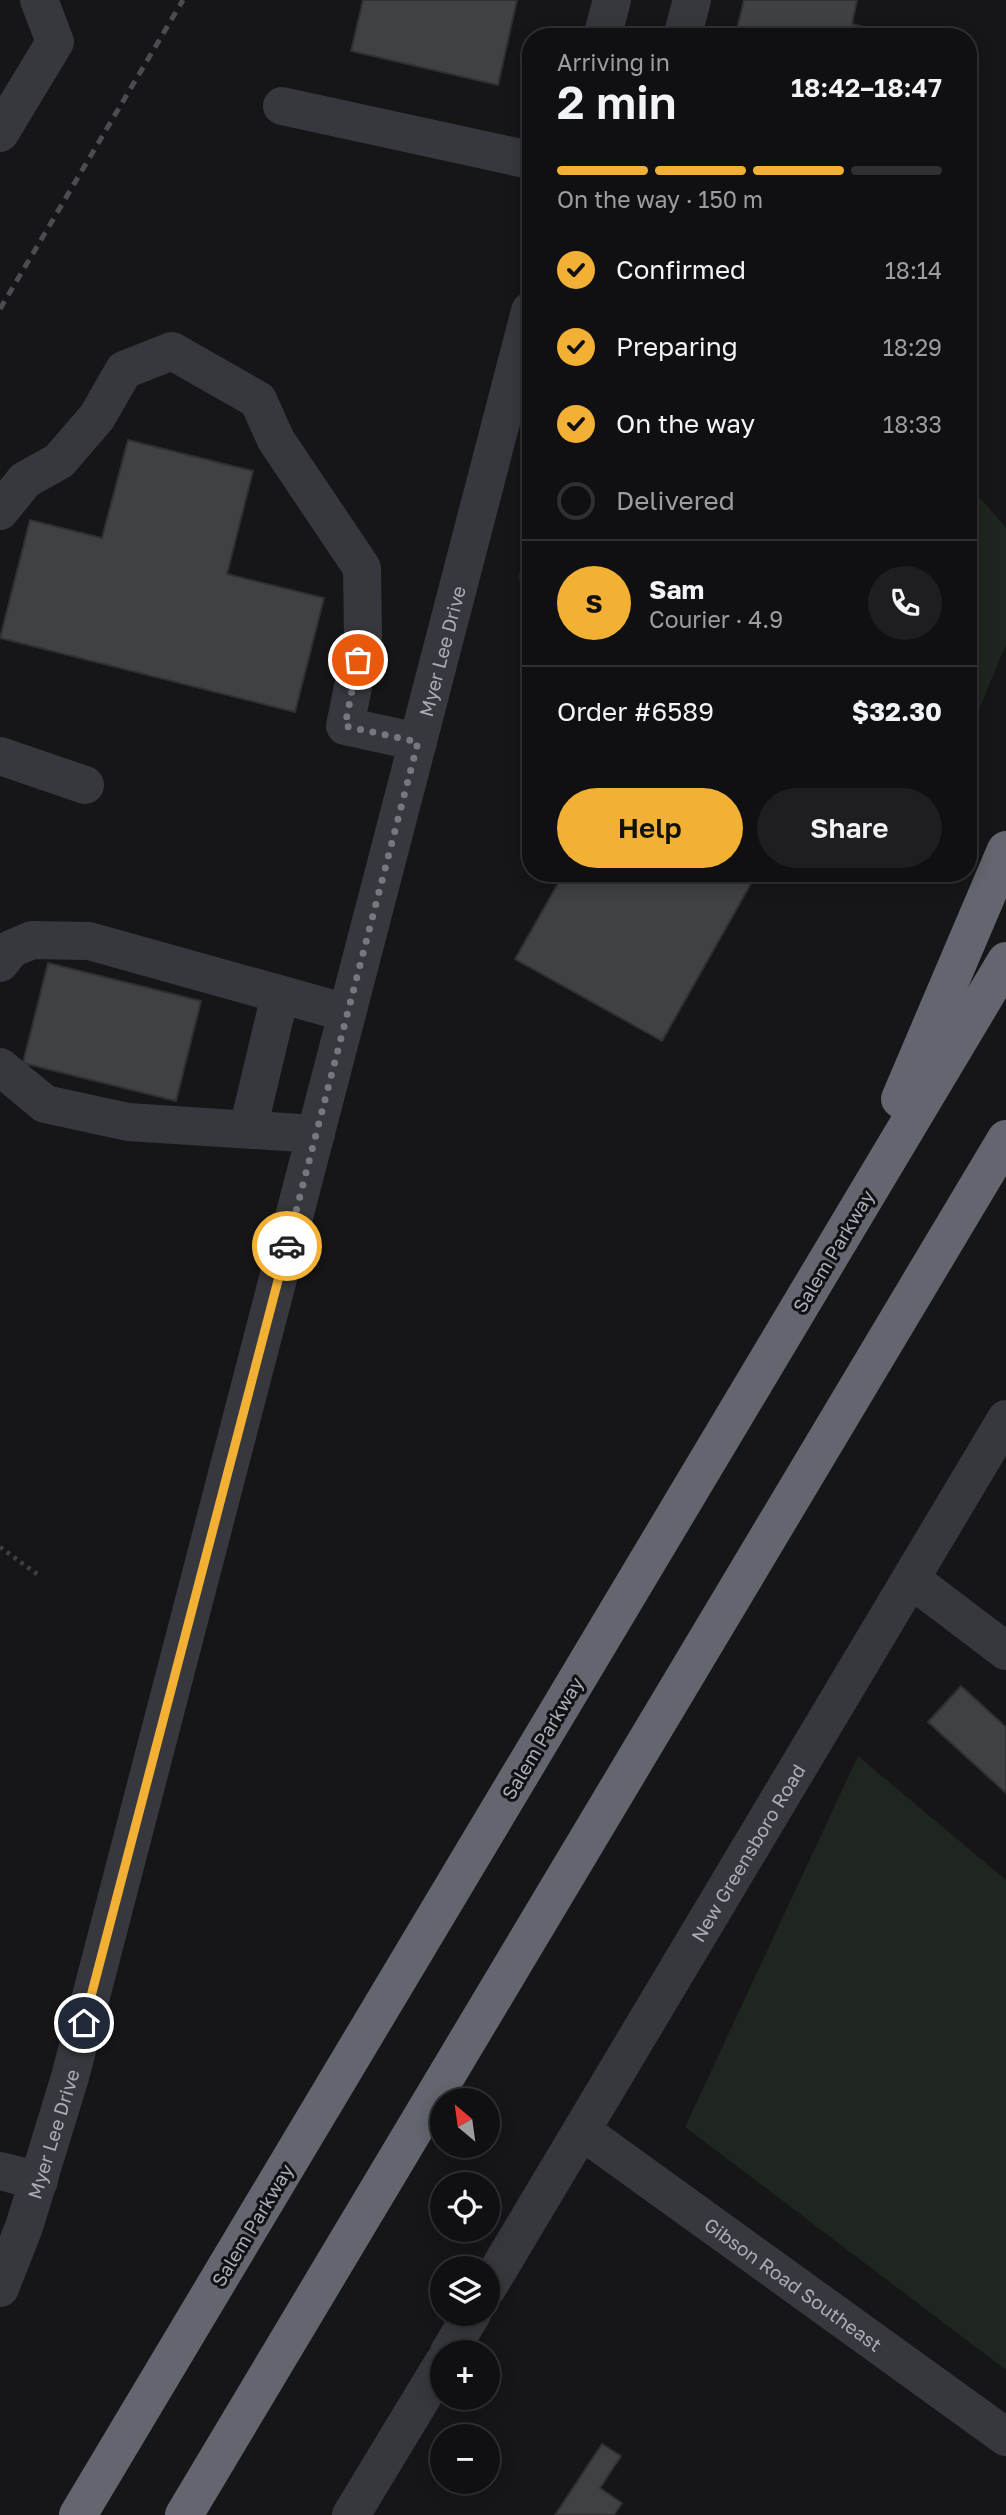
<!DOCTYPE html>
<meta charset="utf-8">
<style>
body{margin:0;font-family:"Golos Text",sans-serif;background:#1e1e20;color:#f1f3f6;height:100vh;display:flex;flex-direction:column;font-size:26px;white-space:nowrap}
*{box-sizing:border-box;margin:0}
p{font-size:23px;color:#9c9d9f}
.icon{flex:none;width:38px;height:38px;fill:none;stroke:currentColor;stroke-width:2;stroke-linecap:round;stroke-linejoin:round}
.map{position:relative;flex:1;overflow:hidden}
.drawer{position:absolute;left:522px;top:28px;width:455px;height:854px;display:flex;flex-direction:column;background:#101012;border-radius:28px;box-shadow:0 4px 18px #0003,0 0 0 2px #303032}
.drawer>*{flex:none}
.needle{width:46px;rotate:331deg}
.controls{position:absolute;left:430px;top:2088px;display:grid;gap:14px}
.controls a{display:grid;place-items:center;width:70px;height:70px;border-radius:50%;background:#101012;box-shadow:0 4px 18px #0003,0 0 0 2px #303032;font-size:35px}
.pin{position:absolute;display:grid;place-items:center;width:60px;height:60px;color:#fff;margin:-30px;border:4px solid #fff;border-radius:50%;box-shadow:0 2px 7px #0007}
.courier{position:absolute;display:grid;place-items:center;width:70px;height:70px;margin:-35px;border:5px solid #f2b134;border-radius:50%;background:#fff;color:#222;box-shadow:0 2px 9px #0007}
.summary em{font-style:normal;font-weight:600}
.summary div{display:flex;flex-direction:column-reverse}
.summary{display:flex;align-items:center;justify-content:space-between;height:119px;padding:0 35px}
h1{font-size:46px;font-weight:600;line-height:52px}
.bar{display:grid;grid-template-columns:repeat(4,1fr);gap:10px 7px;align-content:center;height:84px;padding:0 35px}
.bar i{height:9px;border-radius:5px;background:#303032}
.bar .current{background:#f2b134}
.bar p{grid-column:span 4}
.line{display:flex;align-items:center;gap:18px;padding:0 35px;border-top:2px solid #303032}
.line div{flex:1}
.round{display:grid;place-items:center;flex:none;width:74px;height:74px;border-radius:37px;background:#1e1e20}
ol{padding:0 35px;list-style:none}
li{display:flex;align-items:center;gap:21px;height:77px}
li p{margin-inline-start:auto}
li .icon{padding:7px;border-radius:50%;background:#f2b134;color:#111;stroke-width:4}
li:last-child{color:#9c9d9f}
li i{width:38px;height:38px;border:4px solid #303032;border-radius:50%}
.action{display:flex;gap:14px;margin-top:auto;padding:14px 35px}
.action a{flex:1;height:80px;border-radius:42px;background:#f2b134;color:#111;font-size:28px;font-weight:600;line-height:80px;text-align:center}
.action a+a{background:#1e1e20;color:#f1f3f6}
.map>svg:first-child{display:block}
.green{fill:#1e261f}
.building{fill:#404145;stroke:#303034;stroke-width:2}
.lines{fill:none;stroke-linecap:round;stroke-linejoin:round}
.path{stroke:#3d3f44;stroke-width:4.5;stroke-dasharray:3.5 5;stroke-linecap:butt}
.minor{stroke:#37383d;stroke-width:38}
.highway{stroke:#63666e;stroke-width:38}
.rail{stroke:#4a4c52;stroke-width:5;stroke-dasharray:9 7;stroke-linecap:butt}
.done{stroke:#757880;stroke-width:7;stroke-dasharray:0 12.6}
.route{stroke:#f2b134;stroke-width:9}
.labels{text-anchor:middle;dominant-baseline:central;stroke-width:6;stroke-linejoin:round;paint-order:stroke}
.street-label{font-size:19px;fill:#a8adb8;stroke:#111113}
</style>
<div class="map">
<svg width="1006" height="2515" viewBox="0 0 1006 2515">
<rect width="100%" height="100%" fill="#161618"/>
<g class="green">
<polygon points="968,484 1006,528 1006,644 968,736"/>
<polygon points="530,522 530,583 518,580"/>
<polygon points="858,1756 1006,1880 1006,2370 685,2127"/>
</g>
<g class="building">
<polygon points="363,0 517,0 498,85 351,51"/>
<polygon points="744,0 857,0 852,24 883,32 882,37 735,37"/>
<polygon points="128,440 253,471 227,574 324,598 295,712 0,638 30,520 102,538"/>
<polygon points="564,873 757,873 662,1041 515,959"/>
<polygon points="48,963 201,1001 176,1101 23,1063"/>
<polygon points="961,1686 1006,1727 1006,1793 928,1722"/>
<polygon points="602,2444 621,2456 600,2488 622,2503 614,2515 555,2515"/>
</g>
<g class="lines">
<polyline class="path" points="0,1547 41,1577"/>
<g class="minor">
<polyline points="602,37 612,0"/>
<polyline points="682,37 692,0"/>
<polyline points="282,106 530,160"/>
<polyline points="0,133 55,42 39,0"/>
<polyline points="0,511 25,480 59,461 97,417 124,370 172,351 258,400 276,440 362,568 363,638 345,726 418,742"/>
<polyline points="0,756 85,785"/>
<polyline points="0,963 11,949 32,940 89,941 347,1013"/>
<polyline points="0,1067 45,1104 128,1122 316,1134"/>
<polyline points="248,1129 280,995"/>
<polyline points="911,1579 1006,1651"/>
<path id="s1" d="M582,2131L1006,2437"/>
<polyline points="0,2171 39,2181"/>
<path id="s2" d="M488,2287L1006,1419"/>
<path id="s3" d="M0,2288L24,2227L70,2077L530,311"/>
<polyline points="449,2352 472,2314"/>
<polyline points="351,2515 443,2363"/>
</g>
<g class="highway">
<polyline points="900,1099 1006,850"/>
<polyline points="78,2515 1006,961"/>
<polyline points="184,2515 1006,1139"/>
</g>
<polyline class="rail" points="0,309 183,0"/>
</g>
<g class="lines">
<polyline class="done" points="287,1246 418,742 345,726 358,660"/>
<polyline class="route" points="84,2023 287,1246"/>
</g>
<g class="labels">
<g class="street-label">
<text stroke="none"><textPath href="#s3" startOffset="1696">Myer Lee Drive</textPath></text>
<text transform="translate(833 1251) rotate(-59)">Salem Parkway</text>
<text transform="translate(542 1738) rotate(-59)">Salem Parkway</text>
<text stroke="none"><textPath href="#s2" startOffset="506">New Greensboro Road</textPath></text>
<text stroke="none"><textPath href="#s3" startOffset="163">Myer Lee Drive</textPath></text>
<text transform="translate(252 2225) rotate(-59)">Salem Parkway</text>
<text stroke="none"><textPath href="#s1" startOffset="261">Gibson Road Southeast</textPath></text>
</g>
</g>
</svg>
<div class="controls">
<a><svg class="needle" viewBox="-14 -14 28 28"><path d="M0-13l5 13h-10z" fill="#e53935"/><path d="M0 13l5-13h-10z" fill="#9c9d9f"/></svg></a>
<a><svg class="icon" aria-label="locate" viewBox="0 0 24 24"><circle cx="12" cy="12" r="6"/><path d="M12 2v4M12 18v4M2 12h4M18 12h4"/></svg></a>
<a><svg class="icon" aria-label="layers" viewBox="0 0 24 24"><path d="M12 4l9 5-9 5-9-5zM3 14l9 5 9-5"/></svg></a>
<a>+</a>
<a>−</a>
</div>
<div class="pin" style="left:358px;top:660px;background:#ea580c"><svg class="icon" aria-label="bag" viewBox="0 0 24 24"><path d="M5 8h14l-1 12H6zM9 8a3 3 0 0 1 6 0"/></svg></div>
<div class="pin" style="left:84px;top:2023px;background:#1f2937"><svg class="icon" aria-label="home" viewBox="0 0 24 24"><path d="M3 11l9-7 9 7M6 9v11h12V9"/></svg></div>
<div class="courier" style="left:287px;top:1246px"><svg class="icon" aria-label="car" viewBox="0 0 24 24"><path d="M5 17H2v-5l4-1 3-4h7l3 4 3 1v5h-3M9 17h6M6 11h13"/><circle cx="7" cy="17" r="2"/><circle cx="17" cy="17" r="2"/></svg></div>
<section class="drawer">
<div class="summary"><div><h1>2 min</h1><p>Arriving in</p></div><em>18:42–18:47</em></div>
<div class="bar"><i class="current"></i><i class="current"></i><i class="current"></i><i></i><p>On the way · 150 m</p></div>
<ol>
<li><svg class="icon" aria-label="check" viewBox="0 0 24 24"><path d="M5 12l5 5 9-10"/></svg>Confirmed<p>18:14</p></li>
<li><svg class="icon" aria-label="check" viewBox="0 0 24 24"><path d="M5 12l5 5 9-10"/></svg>Preparing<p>18:29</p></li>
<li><svg class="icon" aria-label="check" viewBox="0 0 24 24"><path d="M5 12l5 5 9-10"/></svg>On the way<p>18:33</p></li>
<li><i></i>Delivered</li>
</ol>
<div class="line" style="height:126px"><b class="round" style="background:#f2b134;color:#111">S</b><div><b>Sam</b><p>Courier · 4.9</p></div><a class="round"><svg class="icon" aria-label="phone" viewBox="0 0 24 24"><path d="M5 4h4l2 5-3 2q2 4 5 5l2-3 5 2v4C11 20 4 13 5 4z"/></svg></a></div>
<div class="line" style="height:91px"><div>Order #6589</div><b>$32.30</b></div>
<div class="action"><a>Help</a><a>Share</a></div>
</section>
</div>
